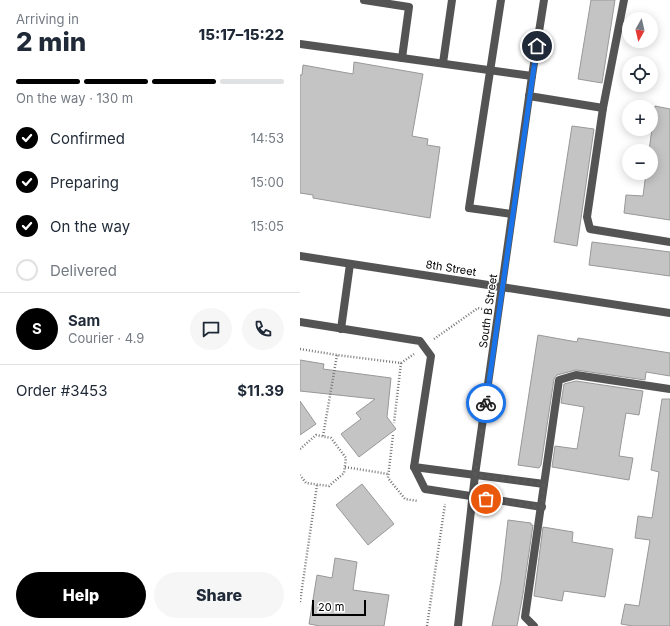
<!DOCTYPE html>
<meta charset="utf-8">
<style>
body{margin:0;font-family:Inter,sans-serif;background:#f6f6f7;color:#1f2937;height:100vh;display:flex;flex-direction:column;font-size:15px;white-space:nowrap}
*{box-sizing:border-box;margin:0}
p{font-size:13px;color:#747a83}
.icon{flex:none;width:22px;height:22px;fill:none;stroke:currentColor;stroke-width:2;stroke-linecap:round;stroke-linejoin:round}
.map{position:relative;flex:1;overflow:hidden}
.side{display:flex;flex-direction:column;background:#fff;width:300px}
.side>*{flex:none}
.needle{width:26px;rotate:188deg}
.tools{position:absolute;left:322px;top:12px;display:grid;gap:8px}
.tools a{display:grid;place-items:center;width:36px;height:36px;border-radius:50%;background:#fff;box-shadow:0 2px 10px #0003;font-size:20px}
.scale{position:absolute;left:12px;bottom:10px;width:54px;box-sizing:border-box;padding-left:4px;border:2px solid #000;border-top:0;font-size:11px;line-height:14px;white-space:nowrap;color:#000;-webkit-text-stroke:3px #fff;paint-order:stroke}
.pin{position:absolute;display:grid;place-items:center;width:34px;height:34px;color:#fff;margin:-17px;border:2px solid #fff;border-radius:50%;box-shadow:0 1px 4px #0007}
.courier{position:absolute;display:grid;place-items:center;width:40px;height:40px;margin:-20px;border:3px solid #1a73e8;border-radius:50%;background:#fff;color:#222;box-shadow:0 1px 5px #0007}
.overview em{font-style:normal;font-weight:800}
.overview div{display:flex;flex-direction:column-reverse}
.overview{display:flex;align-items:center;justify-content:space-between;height:68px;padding:0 16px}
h1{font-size:26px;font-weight:800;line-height:30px}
.bar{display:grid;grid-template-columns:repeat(4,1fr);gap:6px 4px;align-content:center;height:48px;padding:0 16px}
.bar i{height:5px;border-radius:3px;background:#e0e1e3}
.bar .current{background:#000}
.bar p{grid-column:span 4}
.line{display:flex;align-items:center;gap:10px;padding:0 16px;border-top:1px solid #e0e1e3}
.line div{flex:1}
.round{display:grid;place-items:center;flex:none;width:42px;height:42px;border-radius:21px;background:#f6f6f7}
ol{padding:0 16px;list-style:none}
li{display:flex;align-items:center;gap:12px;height:44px}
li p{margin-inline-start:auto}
li .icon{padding:4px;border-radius:50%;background:#000;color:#fff;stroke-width:4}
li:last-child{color:#747a83}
li i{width:22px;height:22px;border:2px solid #e0e1e3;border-radius:50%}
.primary-button{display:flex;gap:8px;margin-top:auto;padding:8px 16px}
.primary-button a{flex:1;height:46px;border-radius:24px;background:#000;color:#fff;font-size:16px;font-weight:800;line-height:46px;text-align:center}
.primary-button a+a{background:#f6f6f7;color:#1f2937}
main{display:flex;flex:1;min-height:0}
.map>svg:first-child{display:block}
.building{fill:#c4c4c4;stroke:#989898}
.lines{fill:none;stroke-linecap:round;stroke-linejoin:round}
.path{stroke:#767676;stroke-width:2.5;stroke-dasharray:1 2;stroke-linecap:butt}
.service{stroke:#545454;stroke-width:8}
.minor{stroke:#545454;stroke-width:8}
.done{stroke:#595959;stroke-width:4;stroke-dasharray:0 7.2}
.route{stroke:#1a73e8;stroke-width:5}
.labels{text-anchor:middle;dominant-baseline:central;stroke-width:3;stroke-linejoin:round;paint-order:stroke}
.street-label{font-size:11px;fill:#000;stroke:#fff}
</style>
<main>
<section class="side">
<div class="overview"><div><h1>2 min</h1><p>Arriving in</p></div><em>15:17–15:22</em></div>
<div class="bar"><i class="current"></i><i class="current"></i><i class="current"></i><i></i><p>On the way · 130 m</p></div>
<ol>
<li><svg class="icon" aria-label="check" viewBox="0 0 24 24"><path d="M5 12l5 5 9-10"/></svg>Confirmed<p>14:53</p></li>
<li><svg class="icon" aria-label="check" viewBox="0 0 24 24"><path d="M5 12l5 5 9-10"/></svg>Preparing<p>15:00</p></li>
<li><svg class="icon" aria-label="check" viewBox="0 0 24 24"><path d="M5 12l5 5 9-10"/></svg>On the way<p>15:05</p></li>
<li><i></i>Delivered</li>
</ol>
<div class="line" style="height:72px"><b class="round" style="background:#000;color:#fff">S</b><div><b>Sam</b><p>Courier · 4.9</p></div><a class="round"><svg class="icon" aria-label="chat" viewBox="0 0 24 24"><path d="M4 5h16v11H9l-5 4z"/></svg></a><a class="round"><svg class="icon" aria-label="phone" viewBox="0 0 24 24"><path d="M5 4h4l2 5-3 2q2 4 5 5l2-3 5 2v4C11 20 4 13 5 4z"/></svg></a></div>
<div class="line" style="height:52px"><div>Order #3453</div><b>$11.39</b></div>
<div class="primary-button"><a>Help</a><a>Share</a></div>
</section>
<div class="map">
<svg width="370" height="626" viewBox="0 0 370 626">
<rect width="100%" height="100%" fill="#fff"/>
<g class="building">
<polygon points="291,0 315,0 302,83 278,79"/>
<polygon points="54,62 123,74 112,136 128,139 127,145 140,147 130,218 13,198 13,195 0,193 0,75 2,75 3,65 53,74"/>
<polygon points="355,106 370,109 370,220 324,213 326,195 343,196 346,173 351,173 351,151 349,151"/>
<polygon points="272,126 294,129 277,246 254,242"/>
<polygon points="292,242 370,252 370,276 289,265"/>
<polygon points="238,335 277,342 278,338 370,353 370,376 346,372 345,380 276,370 257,375 254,379 241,465 239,468 218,465"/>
<polygon points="0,360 24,364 23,369 91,378 87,417 96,429 59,457 41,434 61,419 56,413 75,399 0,391"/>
<polygon points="276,381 343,391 339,415 326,413 319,456 333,458 329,480 252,467 255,446 277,449 284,407 261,403 264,384"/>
<polygon points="362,399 370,399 370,626 333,626 321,624 325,604 339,606 350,540 335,538 338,516 352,518 359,472 351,470"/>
<polygon points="0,401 16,424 0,435"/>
<polygon points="62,484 94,524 68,545 36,505"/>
<polygon points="208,520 231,523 231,525 233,525 223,594 217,626 192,626 201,581"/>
<polygon points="243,527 273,532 272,542 313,549 305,597 264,591 262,601 234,596"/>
<polygon points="35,558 57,562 53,590 89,595 84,626 20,626 9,624 17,575 32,578"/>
</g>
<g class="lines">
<g class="path">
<polyline points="134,339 178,308 187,310"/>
<polyline points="0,349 37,355 101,363 94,423"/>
<polyline points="101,363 114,354"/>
<polyline points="93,435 88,478 105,499 118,501"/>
<polyline points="23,436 37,355"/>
<polyline points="0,449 16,435 31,438 46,458 44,473 29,486 6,483 0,475"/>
<polyline points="45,467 88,474"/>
<polyline points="0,602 17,485"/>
<polyline points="127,626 145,504"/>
</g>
<g class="service">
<polyline points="201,0 169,208 212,214"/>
<polyline points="324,0 303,108 287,217 290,229 370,242"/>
<polyline points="0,44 102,58 109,7 64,0"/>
<polyline points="102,58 232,76"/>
<polyline points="143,63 152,0"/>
<polyline points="229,96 303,108"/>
<polyline points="0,322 120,341 131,356 114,467 125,489 242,507"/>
<polyline points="41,329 50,264"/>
<polyline points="114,467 244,484"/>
<polyline points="234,626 225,617 259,380 276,375 370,389"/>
</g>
<g class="minor">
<polyline points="0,256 370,313"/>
<polyline points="158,626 175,475 232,76 244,0"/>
</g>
</g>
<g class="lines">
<polyline class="done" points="186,403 175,475 244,484 242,507 186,499"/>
<polyline class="route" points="186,403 237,46"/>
</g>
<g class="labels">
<g class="street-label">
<text transform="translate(151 268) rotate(9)">8th Street</text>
<text transform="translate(188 311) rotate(-82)">South B Street</text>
</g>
</g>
</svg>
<div class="tools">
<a><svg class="needle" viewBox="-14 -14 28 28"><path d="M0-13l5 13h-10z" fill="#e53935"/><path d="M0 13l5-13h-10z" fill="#747a83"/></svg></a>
<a><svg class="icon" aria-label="locate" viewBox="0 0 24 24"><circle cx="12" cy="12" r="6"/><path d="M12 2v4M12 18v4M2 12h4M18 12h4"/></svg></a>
<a>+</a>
<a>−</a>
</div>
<div class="scale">20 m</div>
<div class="pin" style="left:186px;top:499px;background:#ea580c"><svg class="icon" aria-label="bag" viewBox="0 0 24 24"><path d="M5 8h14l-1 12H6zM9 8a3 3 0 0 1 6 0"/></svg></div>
<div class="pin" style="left:237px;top:46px;background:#1f2937"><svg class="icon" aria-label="home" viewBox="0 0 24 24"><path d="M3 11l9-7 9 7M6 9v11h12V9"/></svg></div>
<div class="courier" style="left:186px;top:403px"><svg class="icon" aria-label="bike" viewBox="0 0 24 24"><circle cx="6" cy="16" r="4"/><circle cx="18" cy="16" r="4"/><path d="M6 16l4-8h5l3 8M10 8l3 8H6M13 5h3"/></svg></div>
</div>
</main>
